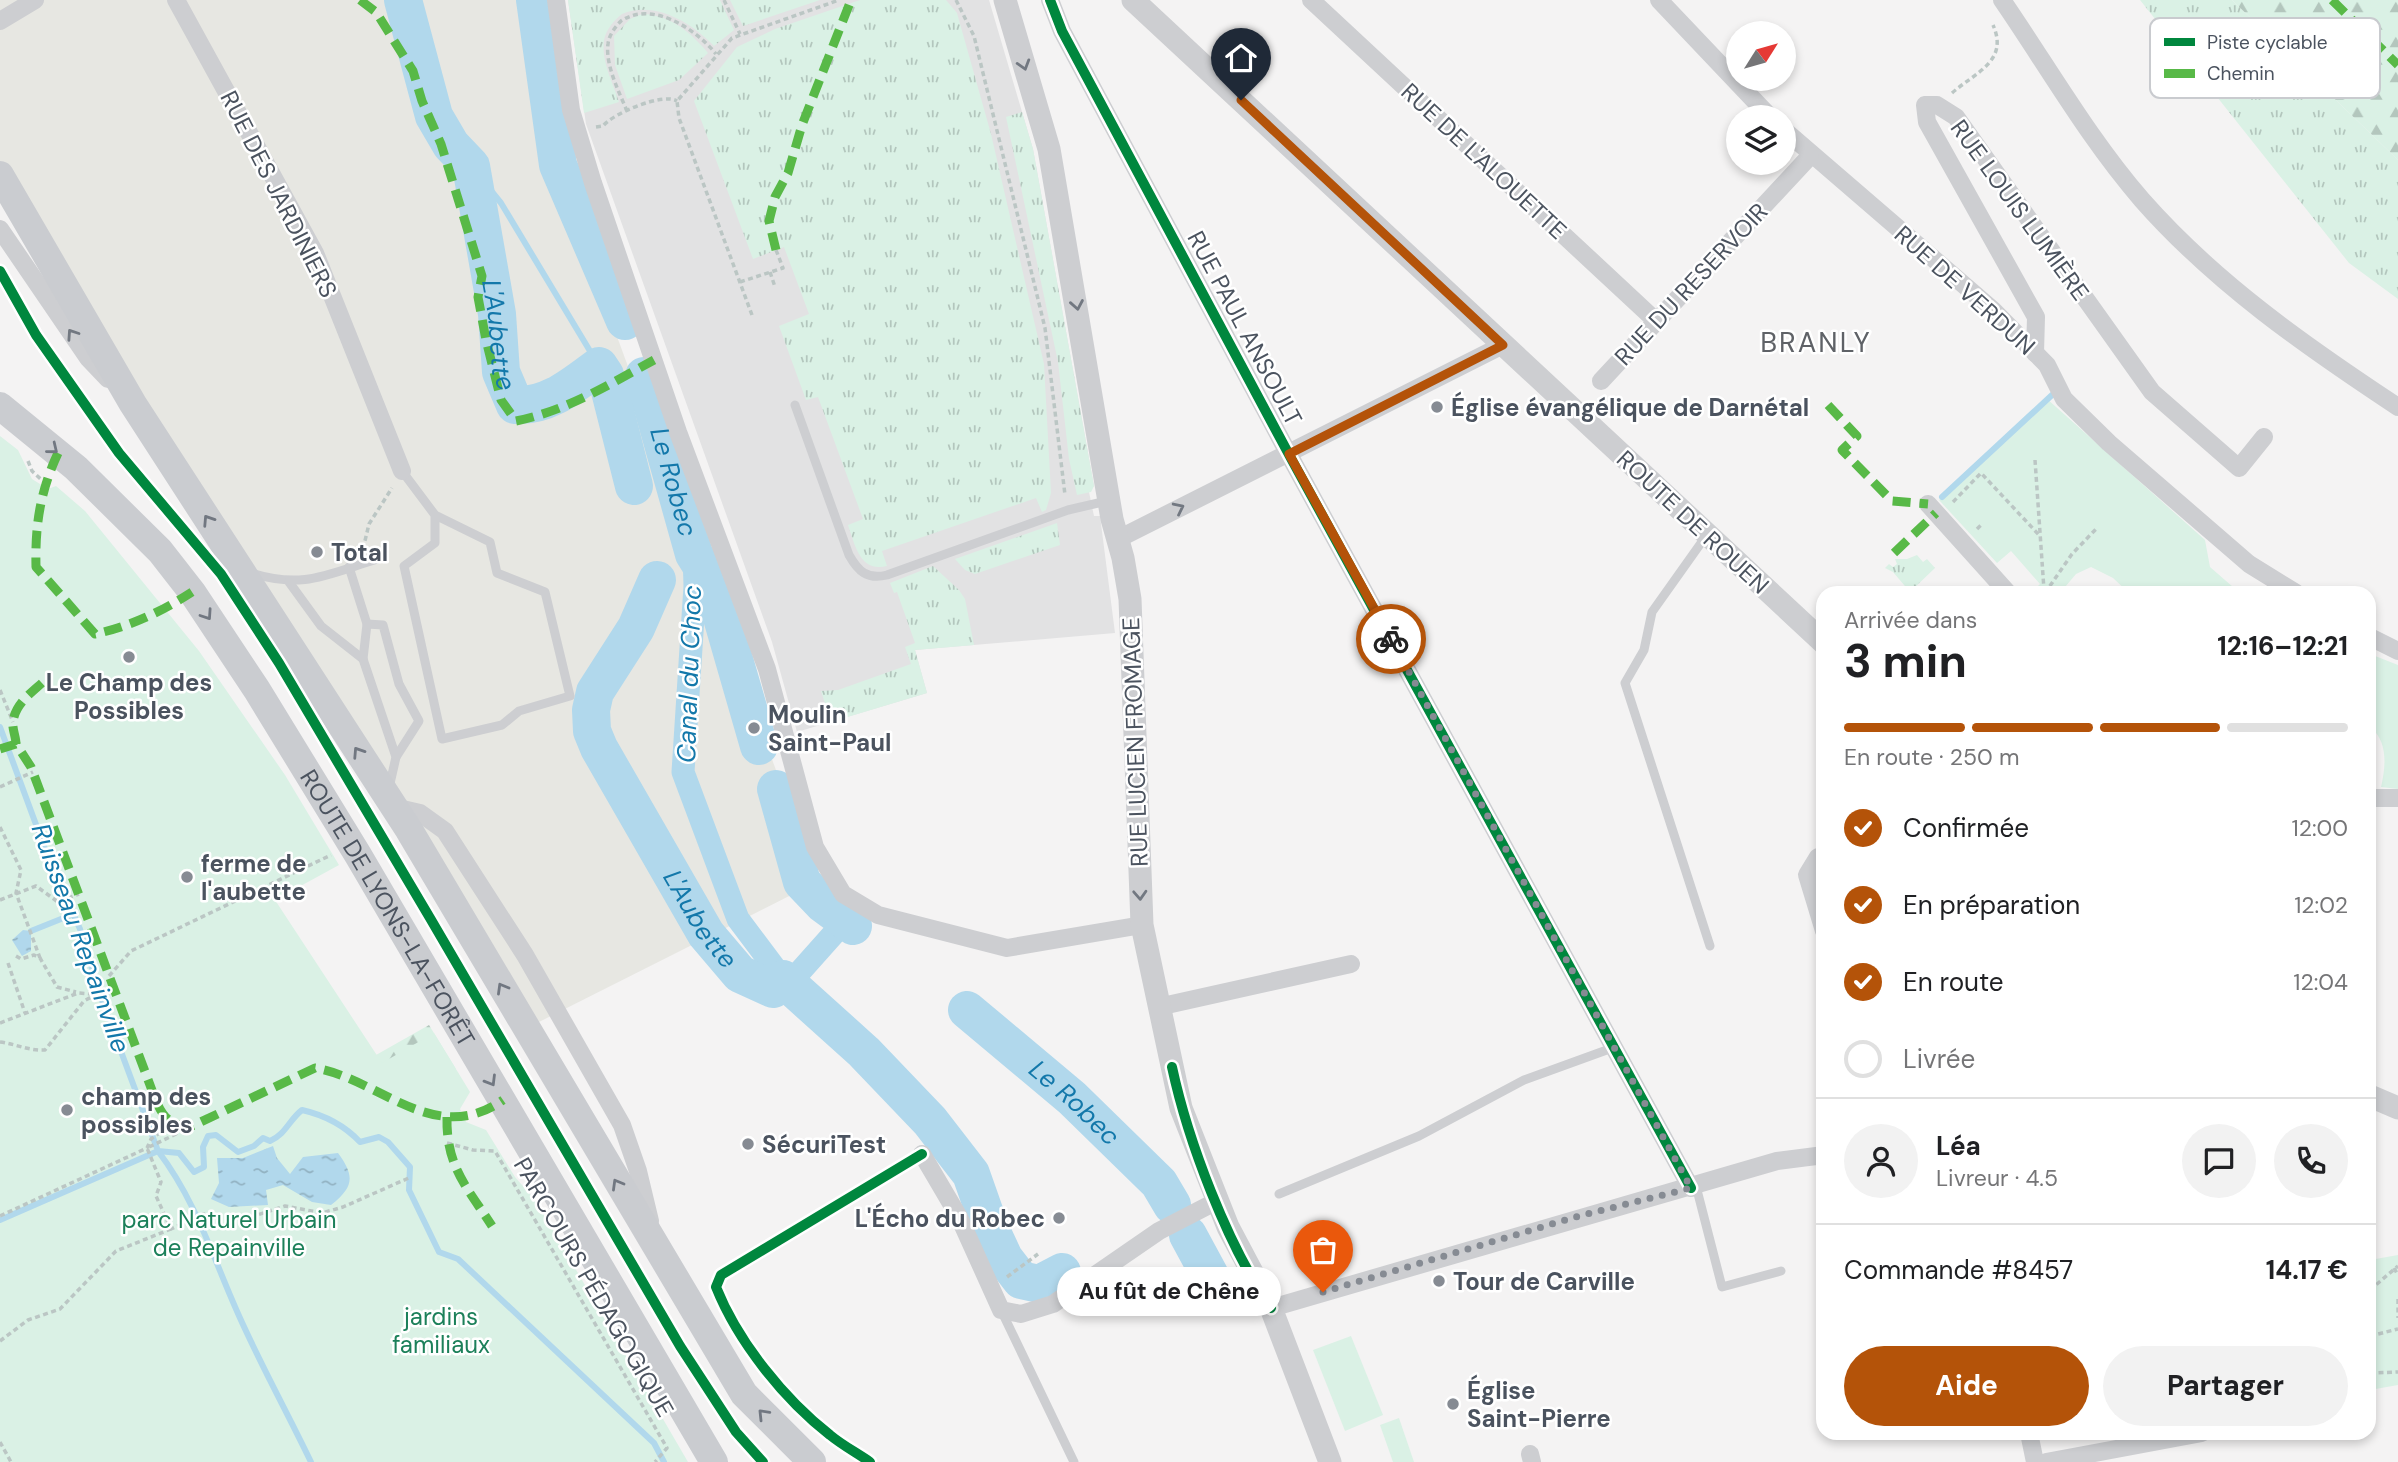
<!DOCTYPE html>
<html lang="fr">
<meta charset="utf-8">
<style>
body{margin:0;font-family:"DM Sans",sans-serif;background:#f2f2f2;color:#202124;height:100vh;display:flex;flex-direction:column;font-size:26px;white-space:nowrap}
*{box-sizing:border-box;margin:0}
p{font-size:23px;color:#757577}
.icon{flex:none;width:38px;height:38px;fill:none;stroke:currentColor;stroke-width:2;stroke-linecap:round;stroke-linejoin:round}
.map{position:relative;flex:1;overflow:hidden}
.panel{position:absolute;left:1816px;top:586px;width:560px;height:854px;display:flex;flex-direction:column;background:#fff;border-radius:21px;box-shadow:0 4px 10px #0003}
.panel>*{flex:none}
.needle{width:46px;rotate:53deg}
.fabs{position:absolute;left:1726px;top:21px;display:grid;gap:14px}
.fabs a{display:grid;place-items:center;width:70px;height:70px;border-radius:50%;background:#fff;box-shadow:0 4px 10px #0003;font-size:35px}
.pin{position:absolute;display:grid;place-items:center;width:60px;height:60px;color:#fff;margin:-72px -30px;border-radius:50% 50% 50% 0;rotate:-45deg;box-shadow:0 0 7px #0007}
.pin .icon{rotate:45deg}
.courier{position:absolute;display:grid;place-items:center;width:70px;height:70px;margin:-35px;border:5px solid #b45309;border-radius:50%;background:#fff;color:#222;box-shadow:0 2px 9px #0007}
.bubble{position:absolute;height:49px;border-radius:24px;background:#fff;box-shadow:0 4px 10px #0003;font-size:23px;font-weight:700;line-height:49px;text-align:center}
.head em{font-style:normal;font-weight:700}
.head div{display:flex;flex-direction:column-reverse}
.head{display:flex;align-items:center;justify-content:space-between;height:119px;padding:0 28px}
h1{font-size:46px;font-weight:700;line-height:52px}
.bar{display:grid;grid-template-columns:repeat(4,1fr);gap:10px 7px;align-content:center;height:84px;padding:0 28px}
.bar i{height:9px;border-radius:5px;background:#e0e0e0}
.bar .active{background:#b45309}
.bar p{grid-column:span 4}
.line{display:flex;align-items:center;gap:18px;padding:0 28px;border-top:2px solid #e0e0e0}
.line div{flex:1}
.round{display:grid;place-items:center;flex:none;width:74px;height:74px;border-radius:37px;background:#f2f2f2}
ol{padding:0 28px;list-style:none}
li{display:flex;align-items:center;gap:21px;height:77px}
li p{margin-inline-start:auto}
li .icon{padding:7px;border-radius:50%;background:#b45309;color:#fff;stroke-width:4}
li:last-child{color:#757577}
li i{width:38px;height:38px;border:4px solid #e0e0e0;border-radius:50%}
.primary-button{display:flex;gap:14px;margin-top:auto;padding:14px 28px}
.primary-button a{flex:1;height:80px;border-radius:42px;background:#b45309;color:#fff;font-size:28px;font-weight:700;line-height:80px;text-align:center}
.primary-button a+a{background:#f2f2f2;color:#202124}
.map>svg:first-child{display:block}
.commercial{fill:#e7e7e2}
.education{fill:#e2e2e3}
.grass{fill:url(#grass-tufts)}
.forest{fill:url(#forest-firs)}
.green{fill:#daf1e5}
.water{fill:url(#water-ripples)}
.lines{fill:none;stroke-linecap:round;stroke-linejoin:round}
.stream{stroke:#b1d8ec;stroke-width:6}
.canal{stroke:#b1d8ec;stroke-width:23}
.river{stroke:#b1d8ec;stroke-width:38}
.path{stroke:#bbc6c4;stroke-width:3.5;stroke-dasharray:5 3.5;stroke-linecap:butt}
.service{stroke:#cdced1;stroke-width:9}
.minor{stroke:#cdced1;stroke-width:18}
.tertiary{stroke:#cdced1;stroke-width:23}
.primary{stroke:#caccd0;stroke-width:28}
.quiet{stroke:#58b947;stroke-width:9;stroke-dasharray:18 9;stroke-linecap:butt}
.cycleway-casing{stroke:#fff;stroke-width:15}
.cycleway{stroke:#00873e;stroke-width:10}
.oneway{stroke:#727881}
.oneway2{stroke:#717781}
.done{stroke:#868b93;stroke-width:7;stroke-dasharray:0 12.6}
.route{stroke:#b45309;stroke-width:9}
.poi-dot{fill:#868b93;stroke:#fff;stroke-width:2.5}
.labels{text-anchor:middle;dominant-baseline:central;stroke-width:5;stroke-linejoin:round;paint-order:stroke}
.street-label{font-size:24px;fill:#4b535f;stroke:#fff}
.poi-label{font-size:24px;font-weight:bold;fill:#4b535f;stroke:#fff;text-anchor:start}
.park-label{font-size:24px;fill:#1c805a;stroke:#fff}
.water-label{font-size:26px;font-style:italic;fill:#1378aa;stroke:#fff}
.quarter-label{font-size:28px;letter-spacing:2px;fill:#5f6267;stroke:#fff}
.key{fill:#fff;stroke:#c9cbcf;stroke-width:2}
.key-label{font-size:19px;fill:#4b535f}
</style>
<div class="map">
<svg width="2398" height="1462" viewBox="0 0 2398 1462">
<defs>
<pattern id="grass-tufts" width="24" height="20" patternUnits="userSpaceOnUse" patternTransform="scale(1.75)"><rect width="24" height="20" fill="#daf1e5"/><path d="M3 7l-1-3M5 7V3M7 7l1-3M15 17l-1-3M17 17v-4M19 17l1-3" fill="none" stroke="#b3c6bd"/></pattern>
<pattern id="forest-firs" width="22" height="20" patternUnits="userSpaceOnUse" patternTransform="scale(1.75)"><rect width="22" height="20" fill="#daf1e5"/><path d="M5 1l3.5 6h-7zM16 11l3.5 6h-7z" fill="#b3c6bd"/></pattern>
<pattern id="water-ripples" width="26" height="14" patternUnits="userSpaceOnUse" patternTransform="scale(1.75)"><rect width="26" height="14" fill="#b1d8ec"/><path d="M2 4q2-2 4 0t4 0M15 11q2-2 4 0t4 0" fill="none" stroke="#92b2c2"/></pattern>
</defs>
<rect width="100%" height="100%" fill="#f4f3f3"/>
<polygon class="commercial" points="0,0 524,0 538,121 817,882 539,1022 0,189"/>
<polygon class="education" points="568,0 989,0 1033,149 1094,486 1089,492 1094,516 1100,516 1115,633 915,650 927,693 797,732 772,642 586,124"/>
<g class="grass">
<path d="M568,0H720L734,30L714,46C692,23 655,0 622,14C614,20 606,30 604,40C601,61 613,83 619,102L584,113Z"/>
<polygon points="730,0 820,0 743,26"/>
<path d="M860,0H946L957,13L991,134L1044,364L1051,493L1046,510L1042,512L1036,498L882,551L887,566C860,573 855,545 848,525L863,519L818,397L806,400L779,326L809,314L784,247L753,259L694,101L737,47L775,29Z"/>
<polygon points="2140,0 2232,0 2398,160 2398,299 2349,263"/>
<path d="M642,14C671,15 690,32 708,53L679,80L627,99L615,65L614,36L630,19Z"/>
<polygon points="1022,112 1033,149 1094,486 1091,492 1077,495 1069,459 1058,362 1006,117"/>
<polygon points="1057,523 1060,545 975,574 965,570 955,559"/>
<polygon points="1917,555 1923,562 1927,559 1935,568 1910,592 1893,572 1885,568 1889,564 1893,567 1897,564 1895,559 1907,559"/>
<polygon points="933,566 959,590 965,599 974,645 915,650 927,693 831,722 821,691 838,690 911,664 905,647 915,643 897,592 894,593 890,583"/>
</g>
<g class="forest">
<polygon points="2232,0 2398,0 2398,160"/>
<polygon points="429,1025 456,1069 382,1065 376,1055"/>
</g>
<g class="green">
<polygon points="2046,398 2205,540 2210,567 2233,587 2228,593 2129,593 2113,578 2091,567 2076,574 2060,593 2031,593 2040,584 2011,551 1997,563 1939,500"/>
<polygon points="0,436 18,450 32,479 48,489 56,486 85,511 199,651 285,775 339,865 275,900 382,1063 434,1033 470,1092 460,1109 466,1122 486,1130 515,1177 536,1201 688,1462 0,1462"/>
<path d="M2370,654L2398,665V789L2381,787C2386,766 2388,741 2370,727Z"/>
<polygon points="2398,1255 2398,1385 2370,1390 2370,1260"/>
<polygon points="1351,1336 1383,1415 1345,1431 1313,1350"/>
<polygon points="1399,1418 1414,1462 1393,1462 1380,1425"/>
</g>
<g class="water">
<polygon points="23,930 31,931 31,951 22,956 12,940"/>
<path d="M273,1146L277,1158L290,1174L303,1157L338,1153C355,1176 354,1187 331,1205L312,1202L283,1185L266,1190L268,1205L229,1207L211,1199L219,1183L217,1158H243Z"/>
</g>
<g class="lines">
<g class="stream">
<polyline points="471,166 501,203 599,366"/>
<polyline points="1942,497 2052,395"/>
<path d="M0,727L48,857L80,929L100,995L158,1151L179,1153L194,1172L204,1167L203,1147L208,1136L216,1135L238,1152L254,1146L263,1138L270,1141C286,1134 289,1120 302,1110C324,1115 345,1126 360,1142L379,1137L388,1142L410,1167L409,1190L439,1252L458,1259L654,1443L664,1462"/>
<polyline points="31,931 71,915"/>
<path d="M0,1220L158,1151C197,1202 214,1261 240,1318C262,1367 288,1414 311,1462"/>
</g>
<g class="canal">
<polyline points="694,554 695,586 683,772 738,919 783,979"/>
<polyline points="788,985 845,921"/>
</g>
<g class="river">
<path id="s1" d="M403,0L434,116L451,145L471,166L497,314L501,372L515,405C548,407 573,385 599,366L605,375"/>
<polyline points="535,0 558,165 625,321"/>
<path id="s2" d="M644,376L694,554L712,583L759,746"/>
<polyline points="610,391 634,486"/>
<path id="s3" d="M657,580L636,628L595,692L591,710L592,731L599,748L706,934L740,974L773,989L783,979L864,1052L930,1121L971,1174L990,1228L1004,1258L1021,1280L1039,1284L1062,1272"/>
<polyline points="776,789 802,882 823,904 853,926"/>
<path id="s4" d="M967,1010L1072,1098L1159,1183L1172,1205"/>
<polyline points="1188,1235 1221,1296"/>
</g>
<g class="path">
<polyline points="724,0 740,34"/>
<polyline points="956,0 974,36 1045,328 1065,495"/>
<path d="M1952,93C1976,72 2009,61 1993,25"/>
<path d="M627,111C619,92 605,64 608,44C609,35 615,27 621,21C652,0 696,29 716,54"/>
<path d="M596,127L603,126C612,114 663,92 677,101"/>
<polyline points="770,272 775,287"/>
<polyline points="740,282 783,268 776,250"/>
<polyline points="752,315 679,118 677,101 732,38 839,0"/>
<polyline points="2035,460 2044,590"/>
<polyline points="28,461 32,471 45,483"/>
<polyline points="1953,502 1981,473 2040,536"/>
<polyline points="1977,529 1983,523"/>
<polyline points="363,549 369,524 392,488"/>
<polyline points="2045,593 2072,554 2097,528"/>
<polyline points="0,690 13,722"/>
<polyline points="0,787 33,772"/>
<polyline points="0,827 21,870 16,893 40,958"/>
<polyline points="0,900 36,886 58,902 79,894"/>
<polyline points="16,956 21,959 34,955 40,958 57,987 76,992"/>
<polyline points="8,963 25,1013"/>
<polyline points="109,976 131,951 331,855"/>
<polyline points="0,1023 78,993 93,994"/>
<path d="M0,1042C16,1044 29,1051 45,1050L84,1001L113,985"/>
<polyline points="177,1125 176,1134 147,1148 161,1182 156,1196 171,1229 203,1214 251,1217 285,1206 322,1213 343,1207 411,1177"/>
<polyline points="447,1143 473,1150 495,1151 667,1448 655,1462"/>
<polyline points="0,1216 147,1148 151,1139 172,1124"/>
<polyline points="2394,1268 2398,1275"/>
<polyline points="1007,1277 1038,1254"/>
<polyline points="2370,1290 2398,1266"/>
<polyline points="2398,1299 2398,1318"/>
<polyline points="2370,1336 2398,1329"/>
<polyline points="0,1341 28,1320 60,1309 116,1251 171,1229"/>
<polyline points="2370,1373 2398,1372"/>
<polyline points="0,1442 11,1462"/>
</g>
<g class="service">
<path d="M795,405L849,555C858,571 867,580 887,575L1068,510L1107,501"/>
<polyline points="402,471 435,515 490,542 497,573 545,592 570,696 519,711 502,725 442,739 404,566 435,543 435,515"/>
<polyline points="1706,536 1652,612 1644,650 1625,683 1710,946"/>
<polyline points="349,567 367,624 363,659"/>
<path d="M251,573C305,590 329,573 381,558"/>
<polyline points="289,582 321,626 363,659 396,757 389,788"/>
<polyline points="367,624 383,625 399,684 419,721 396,757"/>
<polyline points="1696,1186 1722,1287 1781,1271"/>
<polyline points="1279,1194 1419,1136 1524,1080 1615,1047"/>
<polyline points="1001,1310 1074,1462"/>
</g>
<g class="minor">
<polyline points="176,0 315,253 402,471"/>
<polyline points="556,0 571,110 593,183 678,432 767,669 815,847 843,894 878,915 1007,948 1142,925"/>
<polyline points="1050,0 1062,31 1293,462 1691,1188"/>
<polyline points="1311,0 1656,321"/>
<polyline points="1659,0 1770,117"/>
<path d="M2002,0C2048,67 2089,139 2142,200C2215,283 2307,347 2398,407"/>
<polyline points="0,21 35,0"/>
<polyline points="1783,129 1993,310 2047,365 2064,399 2109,443 2249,564 2296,593"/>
<polyline points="0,229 88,358 108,379"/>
<polyline points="2035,353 2036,317 1927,122 1925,105 1937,105 1956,117 2152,392 2239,468 2264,437"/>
<polyline points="1601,381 1810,156"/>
<polyline points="1928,504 2008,593"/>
<polyline points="1118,539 1503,345"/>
<polyline points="2370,637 2398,651"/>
<polyline points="2370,798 2398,798"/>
<polyline points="394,807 420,813 445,831 525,955 622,1125 638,1171 650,1221"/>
<polyline points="1824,863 1818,857 1807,875 1824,931"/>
<polyline points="1158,1007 1351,964"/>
<polyline points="922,1154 959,1217 1001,1310 1021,1314 1053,1304 1159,1231 1217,1201"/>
<polyline points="1271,1308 1777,1161 1824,1155"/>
<polyline points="2029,1433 2035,1462"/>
<polyline points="1530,1454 1532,1462"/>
<polyline points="2046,1462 2202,1433"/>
</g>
<g class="tertiary">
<polyline points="1005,0 1049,149 1112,519 1123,558 1130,599 1142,925 1181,1108 1228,1227 1271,1308 1330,1462"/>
<polyline points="1133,0 1824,643"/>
<polyline points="2370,1096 2398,1108"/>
</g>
<g class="primary">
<polyline points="0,175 133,404 409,830 744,1394 812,1462"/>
<path id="s5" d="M0,406L76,468L160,551L192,592L257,690L358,855L714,1462"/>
</g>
<g class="quiet">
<path d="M360,0L376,12L413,71L422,101L441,144L482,276L478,297L486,340L501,400L516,421C566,411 610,384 654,360"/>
<polyline points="2332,0 2398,65"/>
<polyline points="776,250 769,221 775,197 788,173 802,125 851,0"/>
<polyline points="1828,405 1857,436 1842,450 1892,501 1928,504"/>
<path d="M58,453C40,492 35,525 36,567L95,634C131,626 161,612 192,592"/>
<polyline points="1894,553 1936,513"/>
<path d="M16,744C16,737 12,729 13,722C15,704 31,693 43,682"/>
<path d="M0,749L16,744L31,767L156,1101C164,1119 170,1124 190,1127L315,1068C380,1079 435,1148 503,1100"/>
<path d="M447,1117C446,1167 467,1187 492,1226"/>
</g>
<defs>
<g id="cycleway">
<polyline points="1050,0 1062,31 1293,462 1691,1188"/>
<polyline points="0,271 36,335 119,453 221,574 279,663 430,918 680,1346 736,1432 763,1462"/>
<path d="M1172,1067C1188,1141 1227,1245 1271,1308"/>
<path d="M870,1462C857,1453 842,1445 830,1435C784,1399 738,1342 716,1287L721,1275L922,1154"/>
</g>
</defs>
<use href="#cycleway" class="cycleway-casing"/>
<use href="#cycleway" class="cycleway"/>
</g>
<defs><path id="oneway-chevron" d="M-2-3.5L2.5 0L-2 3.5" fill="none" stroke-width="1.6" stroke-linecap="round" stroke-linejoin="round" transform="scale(1.75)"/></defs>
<g class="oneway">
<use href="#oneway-chevron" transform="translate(1024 65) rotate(73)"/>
<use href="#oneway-chevron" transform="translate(1077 305) rotate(80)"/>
<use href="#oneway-chevron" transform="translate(72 334) rotate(-124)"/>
<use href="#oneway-chevron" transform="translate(1179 508) rotate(-26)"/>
<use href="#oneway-chevron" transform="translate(1140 895) rotate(87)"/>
</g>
<g class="oneway2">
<use href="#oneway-chevron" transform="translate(53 449) rotate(39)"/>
<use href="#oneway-chevron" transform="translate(208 520) rotate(-123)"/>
<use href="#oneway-chevron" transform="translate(207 615) rotate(56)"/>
<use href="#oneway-chevron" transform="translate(358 752) rotate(-123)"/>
<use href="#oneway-chevron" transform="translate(502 988) rotate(-120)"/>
<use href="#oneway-chevron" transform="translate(491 1081) rotate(59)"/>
<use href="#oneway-chevron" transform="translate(617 1184) rotate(-120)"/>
<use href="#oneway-chevron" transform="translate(763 1414) rotate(-134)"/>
</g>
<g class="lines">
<polyline class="done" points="1323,1292 1579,1216 1691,1188 1391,639"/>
<polyline class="route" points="1241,100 1503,345 1289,454 1391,639"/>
</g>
<g class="poi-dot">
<circle cx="1437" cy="407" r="7"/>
<circle cx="317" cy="552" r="7"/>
<circle cx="129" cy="657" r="7"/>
<circle cx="754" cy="728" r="7"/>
<circle cx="187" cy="877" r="7"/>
<circle cx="67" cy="1110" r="7"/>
<circle cx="748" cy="1144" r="7"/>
<circle cx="1059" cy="1218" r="7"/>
<circle cx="1439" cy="1281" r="7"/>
<circle cx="1453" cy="1404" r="7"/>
</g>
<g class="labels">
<g class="street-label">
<text transform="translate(1484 161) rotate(43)">RUE DE L'ALOUETTE</text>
<text transform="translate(279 194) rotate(63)">RUE DES JARDINIERS</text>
<text transform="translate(2020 210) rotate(54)">RUE LOUIS LUMIÈRE</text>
<text transform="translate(1691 284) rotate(-47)">RUE DU RESERVOIR</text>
<text transform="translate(1965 290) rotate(42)">RUE DE VERDUN</text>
<text transform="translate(1245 328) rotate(62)">RUE PAUL ANSOULT</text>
<text transform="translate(1693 522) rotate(43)">ROUTE DE ROUEN</text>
<text transform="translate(1135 742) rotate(-92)">RUE LUCIEN FROMAGE</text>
<text stroke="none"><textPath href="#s5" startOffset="640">ROUTE DE LYONS-LA-FORÊT</textPath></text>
<text transform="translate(594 1287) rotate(60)">PARCOURS PÉDAGOGIQUE</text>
</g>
<g class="poi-label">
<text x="1451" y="407">Église évangélique de Darnétal</text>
<text x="331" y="552">Total</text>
<text x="129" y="682" text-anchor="middle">Le Champ des<tspan x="129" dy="28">Possibles</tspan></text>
<text x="768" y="714">Moulin<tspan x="768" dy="28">Saint-Paul</tspan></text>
<text x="201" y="863">ferme de<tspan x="201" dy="28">l'aubette</tspan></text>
<text x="81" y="1096">champ des<tspan x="81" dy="28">possibles</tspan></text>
<text x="762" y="1144">SécuriTest</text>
<text x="1045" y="1218" text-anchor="end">L'Écho du Robec</text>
<text x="1453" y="1281">Tour de Carville</text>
<text x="1467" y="1390">Église<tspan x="1467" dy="28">Saint-Pierre</tspan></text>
</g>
<g class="park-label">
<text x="229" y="1219">parc Naturel Urbain<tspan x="229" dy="28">de Repainville</tspan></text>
<text x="441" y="1316">jardins<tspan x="441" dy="28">familiaux</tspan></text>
</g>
<g class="water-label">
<text stroke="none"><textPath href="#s1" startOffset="354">L'Aubette</textPath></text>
<text stroke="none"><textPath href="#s2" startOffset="110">Le Robec</textPath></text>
<text transform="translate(689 674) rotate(-88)">Canal du Choc</text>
<text stroke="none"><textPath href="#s3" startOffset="385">L'Aubette</textPath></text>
<text transform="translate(81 938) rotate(70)">Ruisseau Repainville</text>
<text stroke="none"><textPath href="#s4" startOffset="142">Le Robec</textPath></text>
</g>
<g class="quarter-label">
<text x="1816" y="342">BRANLY</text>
</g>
</g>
<rect x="2150" y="18" width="230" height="80" rx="10" class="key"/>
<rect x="2164" y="38" width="31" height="8" fill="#00873e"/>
<rect x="2164" y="69" width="31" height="9" fill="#58b947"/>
<g class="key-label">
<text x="2207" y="49">Piste cyclable</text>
<text x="2207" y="80">Chemin</text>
</g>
</svg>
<div class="fabs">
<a><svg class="needle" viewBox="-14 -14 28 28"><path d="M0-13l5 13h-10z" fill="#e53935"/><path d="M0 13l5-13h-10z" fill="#757577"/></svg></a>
<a><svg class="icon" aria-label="layers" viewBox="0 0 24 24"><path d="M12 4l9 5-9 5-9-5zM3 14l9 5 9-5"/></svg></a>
</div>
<div class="pin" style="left:1323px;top:1292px;background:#ea580c"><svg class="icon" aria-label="bag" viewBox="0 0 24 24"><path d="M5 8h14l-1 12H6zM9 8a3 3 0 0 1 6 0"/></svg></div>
<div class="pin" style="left:1241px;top:100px;background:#1f2937"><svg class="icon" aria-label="home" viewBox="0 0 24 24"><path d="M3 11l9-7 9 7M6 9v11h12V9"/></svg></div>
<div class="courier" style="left:1391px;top:639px"><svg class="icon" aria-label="bike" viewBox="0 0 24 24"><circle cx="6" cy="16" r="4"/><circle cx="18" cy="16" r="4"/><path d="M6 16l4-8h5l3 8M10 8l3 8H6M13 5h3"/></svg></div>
<div class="bubble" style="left:1057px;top:1267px;width:224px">Au fût de Chêne</div>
<section class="panel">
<div class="head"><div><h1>3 min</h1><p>Arrivée dans</p></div><em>12:16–12:21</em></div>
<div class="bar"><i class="active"></i><i class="active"></i><i class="active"></i><i></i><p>En route · 250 m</p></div>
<ol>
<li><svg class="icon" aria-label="check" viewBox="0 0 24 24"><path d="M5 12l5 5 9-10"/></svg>Confirmée<p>12:00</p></li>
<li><svg class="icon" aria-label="check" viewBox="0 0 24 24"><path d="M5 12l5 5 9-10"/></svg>En préparation<p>12:02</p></li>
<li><svg class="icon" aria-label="check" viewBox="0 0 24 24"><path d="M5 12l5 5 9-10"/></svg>En route<p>12:04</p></li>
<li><i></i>Livrée</li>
</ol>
<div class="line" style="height:126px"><a class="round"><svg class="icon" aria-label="person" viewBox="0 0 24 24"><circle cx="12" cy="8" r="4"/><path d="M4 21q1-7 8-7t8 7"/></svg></a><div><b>Léa</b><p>Livreur · 4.5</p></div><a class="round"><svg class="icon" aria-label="chat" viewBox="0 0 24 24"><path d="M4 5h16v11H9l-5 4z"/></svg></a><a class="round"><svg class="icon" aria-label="phone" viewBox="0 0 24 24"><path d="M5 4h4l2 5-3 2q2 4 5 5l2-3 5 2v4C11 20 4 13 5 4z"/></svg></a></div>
<div class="line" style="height:91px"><div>Commande #8457</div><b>14.17 €</b></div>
<div class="primary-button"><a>Aide</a><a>Partager</a></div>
</section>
</div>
